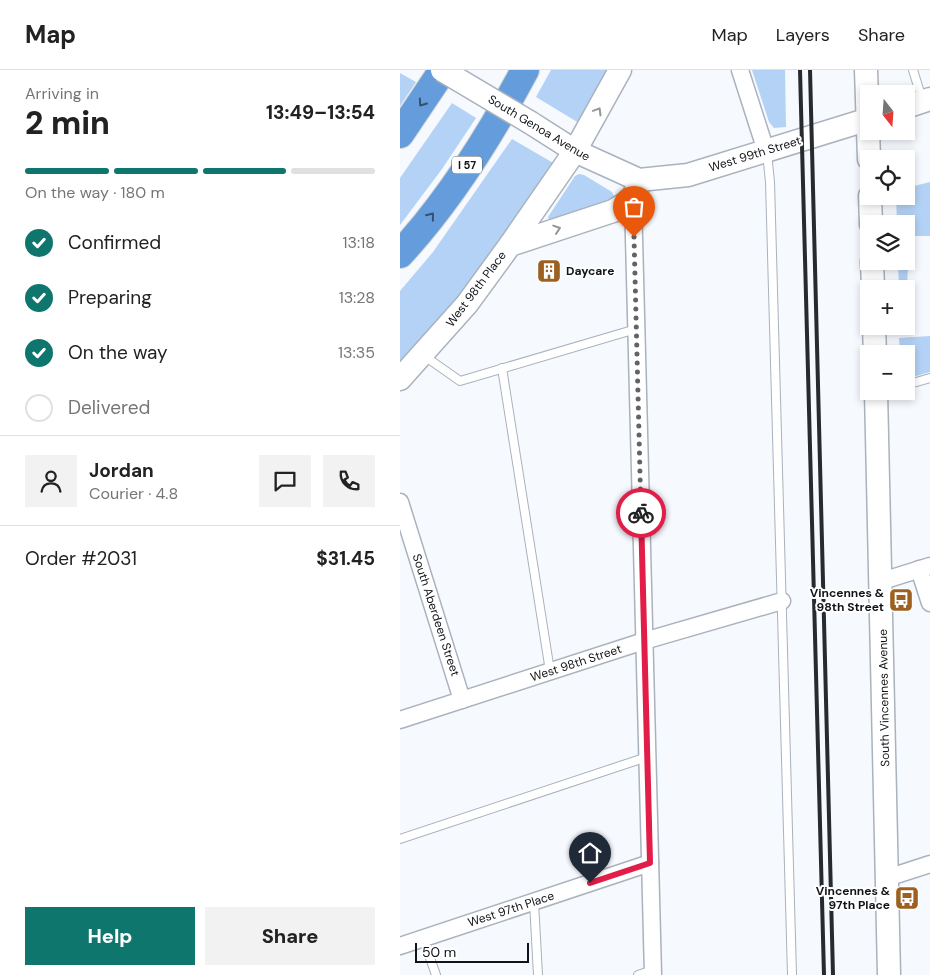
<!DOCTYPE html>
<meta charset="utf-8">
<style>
body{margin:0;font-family:"DM Sans",sans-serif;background:#f2f2f2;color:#222;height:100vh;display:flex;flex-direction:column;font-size:19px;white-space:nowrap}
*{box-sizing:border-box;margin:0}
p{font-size:16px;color:#767676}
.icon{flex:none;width:28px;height:28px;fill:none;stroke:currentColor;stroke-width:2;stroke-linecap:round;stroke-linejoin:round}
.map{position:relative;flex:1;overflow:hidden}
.drawer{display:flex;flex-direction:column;background:#fff;width:400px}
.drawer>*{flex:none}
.needle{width:32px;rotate:163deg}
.fabs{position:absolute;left:460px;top:15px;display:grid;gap:10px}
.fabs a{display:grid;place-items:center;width:55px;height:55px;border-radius:0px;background:#fff;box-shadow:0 2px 8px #0003;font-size:25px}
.scale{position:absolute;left:15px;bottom:12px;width:114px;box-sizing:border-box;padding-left:5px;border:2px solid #101317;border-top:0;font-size:14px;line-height:18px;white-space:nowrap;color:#101317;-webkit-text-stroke:4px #fff;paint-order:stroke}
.pin{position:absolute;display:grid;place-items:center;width:42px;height:42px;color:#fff;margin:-51px -21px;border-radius:50% 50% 50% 0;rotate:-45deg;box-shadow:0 0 5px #0007}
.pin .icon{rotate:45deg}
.courier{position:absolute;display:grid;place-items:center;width:50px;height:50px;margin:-25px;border:4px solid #e11d48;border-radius:50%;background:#fff;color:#222;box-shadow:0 1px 6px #0007}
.head em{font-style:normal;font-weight:800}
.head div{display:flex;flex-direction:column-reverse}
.head{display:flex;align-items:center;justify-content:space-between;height:85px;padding:0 25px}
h1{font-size:32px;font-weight:800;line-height:38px}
.bar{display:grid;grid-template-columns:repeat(4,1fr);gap:8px 5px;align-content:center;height:60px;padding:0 25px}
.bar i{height:6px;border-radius:4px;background:#e0e0e0}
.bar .current{background:#0f766e}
.bar p{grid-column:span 4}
.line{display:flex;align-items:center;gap:12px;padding:0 25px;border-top:1px solid #e0e0e0}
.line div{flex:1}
.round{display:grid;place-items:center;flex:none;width:52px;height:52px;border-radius:0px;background:#f2f2f2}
ol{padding:0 25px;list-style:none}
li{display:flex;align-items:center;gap:15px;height:55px}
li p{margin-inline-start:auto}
li .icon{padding:5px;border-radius:50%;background:#0f766e;color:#fff;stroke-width:4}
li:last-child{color:#767676}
li i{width:28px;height:28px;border:2px solid #e0e0e0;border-radius:50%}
.primary-button{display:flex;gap:10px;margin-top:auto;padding:10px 25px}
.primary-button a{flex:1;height:58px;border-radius:0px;background:#0f766e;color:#fff;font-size:20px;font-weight:800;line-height:58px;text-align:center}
.primary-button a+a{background:#f2f2f2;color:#222}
header{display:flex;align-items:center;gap:30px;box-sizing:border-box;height:70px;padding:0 25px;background:#fff;border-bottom:1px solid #e0e0e0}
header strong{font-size:24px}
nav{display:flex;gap:28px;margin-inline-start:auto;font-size:18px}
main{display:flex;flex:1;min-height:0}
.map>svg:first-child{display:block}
.green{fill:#b3d2f6}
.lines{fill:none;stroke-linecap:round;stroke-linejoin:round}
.lane-casing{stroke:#a9b2bd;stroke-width:10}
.street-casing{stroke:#a9b2bd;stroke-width:19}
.secondary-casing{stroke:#a9b2bd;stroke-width:25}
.highway-casing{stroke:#d4d5d5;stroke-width:30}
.lane{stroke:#fff;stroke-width:8}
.street{stroke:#fff;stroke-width:16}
.secondary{stroke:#fff;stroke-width:22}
.highway{stroke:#659ddc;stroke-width:28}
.rail{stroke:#272a2e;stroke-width:4}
.secondary-bridge-casing{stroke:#a9b2bd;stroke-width:25;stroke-linecap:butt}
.secondary-bridge{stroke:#fff;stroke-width:22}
.oneway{stroke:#365170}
.oneway2{stroke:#939597}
.done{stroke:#606468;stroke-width:5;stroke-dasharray:0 9}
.route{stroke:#e11d48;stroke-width:6}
.labels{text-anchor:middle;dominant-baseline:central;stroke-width:4;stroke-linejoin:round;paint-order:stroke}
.shield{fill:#fff;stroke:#585a5d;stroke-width:1}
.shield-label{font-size:11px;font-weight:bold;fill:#101317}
.street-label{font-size:12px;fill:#101317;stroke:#fff}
.poi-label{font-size:12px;font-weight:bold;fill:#101317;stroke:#fff;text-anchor:end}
</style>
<header>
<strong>Map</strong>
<nav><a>Map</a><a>Layers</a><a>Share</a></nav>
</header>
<main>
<section class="drawer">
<div class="head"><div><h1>2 min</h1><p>Arriving in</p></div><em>13:49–13:54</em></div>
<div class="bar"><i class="current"></i><i class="current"></i><i class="current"></i><i></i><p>On the way · 180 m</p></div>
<ol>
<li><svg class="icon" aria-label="check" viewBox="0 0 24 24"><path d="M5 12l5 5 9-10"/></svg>Confirmed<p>13:18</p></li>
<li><svg class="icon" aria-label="check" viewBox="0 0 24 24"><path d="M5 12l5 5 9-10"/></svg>Preparing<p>13:28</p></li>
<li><svg class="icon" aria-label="check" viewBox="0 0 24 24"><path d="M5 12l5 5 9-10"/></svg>On the way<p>13:35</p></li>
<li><i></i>Delivered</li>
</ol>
<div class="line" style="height:90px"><a class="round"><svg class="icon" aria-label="person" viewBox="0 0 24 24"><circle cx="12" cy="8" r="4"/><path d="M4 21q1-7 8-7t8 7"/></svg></a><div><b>Jordan</b><p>Courier · 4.8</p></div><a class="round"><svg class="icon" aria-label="chat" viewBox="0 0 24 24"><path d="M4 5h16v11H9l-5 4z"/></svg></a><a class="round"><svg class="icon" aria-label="phone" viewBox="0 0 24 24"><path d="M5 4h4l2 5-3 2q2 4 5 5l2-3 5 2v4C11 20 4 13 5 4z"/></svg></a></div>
<div class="line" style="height:65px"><div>Order #2031</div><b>$31.45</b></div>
<div class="primary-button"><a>Help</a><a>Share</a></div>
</section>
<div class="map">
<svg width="530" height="905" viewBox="0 0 530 905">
<rect width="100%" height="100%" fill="#f6f9fe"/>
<g class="green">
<polygon points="151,0 208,0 179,53 136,27"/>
<polygon points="352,0 385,0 386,57 374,58 369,52"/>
<polygon points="0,3 16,12 0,36"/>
<polygon points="52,33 76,48 42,99 0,155 0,108"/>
<polygon points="112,69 155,94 57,231 0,295 0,221 33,182"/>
<polygon points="179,104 184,105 212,122 215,129 150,152 148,147 175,106"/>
<polygon points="530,112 530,166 506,166 506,154 497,154 496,126 506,126 506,118"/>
<polygon points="498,191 504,191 504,195 508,196 506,236 510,237 512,259 500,261 500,256 506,256 506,219 499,219"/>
<polygon points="530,266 530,302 506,309 506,284 500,284 499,268"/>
</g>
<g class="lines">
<defs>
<g id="lane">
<polyline points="513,0 522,29"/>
<polyline points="367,83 370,112 392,905"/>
<polyline points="23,285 60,311 236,259"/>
<polyline points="102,298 150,601"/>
<polyline points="506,315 530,308"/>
<polyline points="0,769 247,687"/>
<polyline points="134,832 138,905"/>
<polyline points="23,868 36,905"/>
<polyline points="238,905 253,900"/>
</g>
<g id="street">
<polyline points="340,0 366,81"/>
<polyline points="233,129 253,905"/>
<polyline points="0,432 62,630"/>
<polyline points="519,499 530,533"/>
<polyline points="482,511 530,496"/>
<polyline points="0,650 244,571 382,531"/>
<polyline points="487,808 530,794"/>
<polyline points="0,876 250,793"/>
</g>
<g id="secondary">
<polyline points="466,0 469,89"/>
<polyline points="506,37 530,29"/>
<polyline points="131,53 175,81 239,110 288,105 469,49"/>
<polyline points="470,126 471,154"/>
<polyline points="110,175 175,81 220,0"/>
<polyline points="472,191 473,219"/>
<polyline points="474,256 475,284"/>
<polyline points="0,309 67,234 110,175 213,141 233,129 239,110"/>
<polyline points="476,321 489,905"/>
</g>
<g id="highway">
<polyline points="0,64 43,0"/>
<path d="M0,184C50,130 91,64 125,0"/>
</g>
</defs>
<use href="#lane" class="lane-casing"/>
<use href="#street" class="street-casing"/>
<use href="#secondary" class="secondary-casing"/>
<use href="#highway" class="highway-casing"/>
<use href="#lane" class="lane"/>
<use href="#street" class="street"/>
<use href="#secondary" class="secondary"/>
<use href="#highway" class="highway"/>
<g class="rail">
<polyline points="400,0 424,905"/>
<polyline points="410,0 433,905"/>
</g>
<defs>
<polyline id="secondary-bridge" points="42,0 131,53"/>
</defs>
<use href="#secondary-bridge" class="secondary-bridge-casing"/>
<use href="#secondary-bridge" class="secondary-bridge"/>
</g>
<defs><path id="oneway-chevron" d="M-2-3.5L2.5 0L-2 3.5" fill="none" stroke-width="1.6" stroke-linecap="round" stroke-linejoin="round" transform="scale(1.25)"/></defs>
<g class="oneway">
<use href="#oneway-chevron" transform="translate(22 33) rotate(125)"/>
<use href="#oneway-chevron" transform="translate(31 146) rotate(-52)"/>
</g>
<g class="oneway2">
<use href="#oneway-chevron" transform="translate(198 41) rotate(-59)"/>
<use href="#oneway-chevron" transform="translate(157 159) rotate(-18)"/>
</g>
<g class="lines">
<polyline class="done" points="234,167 241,443"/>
<polyline class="route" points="190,813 250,793 241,443"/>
</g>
<defs>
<symbol id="building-square" viewBox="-11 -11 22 22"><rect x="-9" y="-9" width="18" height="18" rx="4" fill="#9c6121" stroke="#fff"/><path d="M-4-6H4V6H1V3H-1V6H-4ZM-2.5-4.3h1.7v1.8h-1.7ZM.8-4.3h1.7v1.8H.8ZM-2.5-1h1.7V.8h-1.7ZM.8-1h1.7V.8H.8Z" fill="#fff"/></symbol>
<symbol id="bus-square" viewBox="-11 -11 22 22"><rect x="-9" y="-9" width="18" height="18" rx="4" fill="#9c6121" stroke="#fff"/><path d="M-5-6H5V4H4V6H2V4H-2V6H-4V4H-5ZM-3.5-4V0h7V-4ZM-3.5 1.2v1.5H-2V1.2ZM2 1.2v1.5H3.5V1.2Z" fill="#fff"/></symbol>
</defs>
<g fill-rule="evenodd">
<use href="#building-square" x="135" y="187" width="28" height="28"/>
<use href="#bus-square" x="487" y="516" width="28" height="28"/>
<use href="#bus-square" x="493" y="814" width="28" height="28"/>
</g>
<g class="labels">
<rect class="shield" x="52" y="86.5" width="30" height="17" rx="4"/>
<g class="shield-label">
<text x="67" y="95">I 57</text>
</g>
<g class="street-label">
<text transform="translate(139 58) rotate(31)">South Genoa Avenue</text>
<text transform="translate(355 84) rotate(-17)">West 99th Street</text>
<text transform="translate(76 219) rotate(-53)">West 98th Place</text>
<text transform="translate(36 545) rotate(72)">South Aberdeen Street</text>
<text transform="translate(176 593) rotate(-18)">West 98th Street</text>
<text transform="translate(484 628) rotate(-91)">South Vincennes Avenue</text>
<text transform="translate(111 839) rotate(-18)">West 97th Place</text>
</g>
<g class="poi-label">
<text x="166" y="201" text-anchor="start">Daycare</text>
<text x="484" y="523">Vincennes &amp;<tspan x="484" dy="14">98th Street</tspan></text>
<text x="490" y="821">Vincennes &amp;<tspan x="490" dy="14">97th Place</tspan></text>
</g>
</g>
</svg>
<div class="fabs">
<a><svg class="needle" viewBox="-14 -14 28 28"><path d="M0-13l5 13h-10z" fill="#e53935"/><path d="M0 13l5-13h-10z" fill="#767676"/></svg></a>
<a><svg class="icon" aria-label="locate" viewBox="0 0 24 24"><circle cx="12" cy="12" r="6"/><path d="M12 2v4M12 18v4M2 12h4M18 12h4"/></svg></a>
<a><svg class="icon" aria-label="layers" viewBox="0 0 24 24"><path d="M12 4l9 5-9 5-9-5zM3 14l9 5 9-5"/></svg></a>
<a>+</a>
<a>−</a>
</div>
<div class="scale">50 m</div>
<div class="pin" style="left:234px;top:167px;background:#ea580c"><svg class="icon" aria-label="bag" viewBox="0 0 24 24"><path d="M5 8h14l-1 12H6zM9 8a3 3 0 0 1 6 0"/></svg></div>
<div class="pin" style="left:190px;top:813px;background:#1f2937"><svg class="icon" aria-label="home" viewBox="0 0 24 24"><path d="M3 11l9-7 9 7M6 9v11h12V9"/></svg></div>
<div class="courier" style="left:241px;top:443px"><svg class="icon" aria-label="bike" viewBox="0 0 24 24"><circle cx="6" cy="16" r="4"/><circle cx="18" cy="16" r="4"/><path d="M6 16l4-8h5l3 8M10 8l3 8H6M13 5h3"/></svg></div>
</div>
</main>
